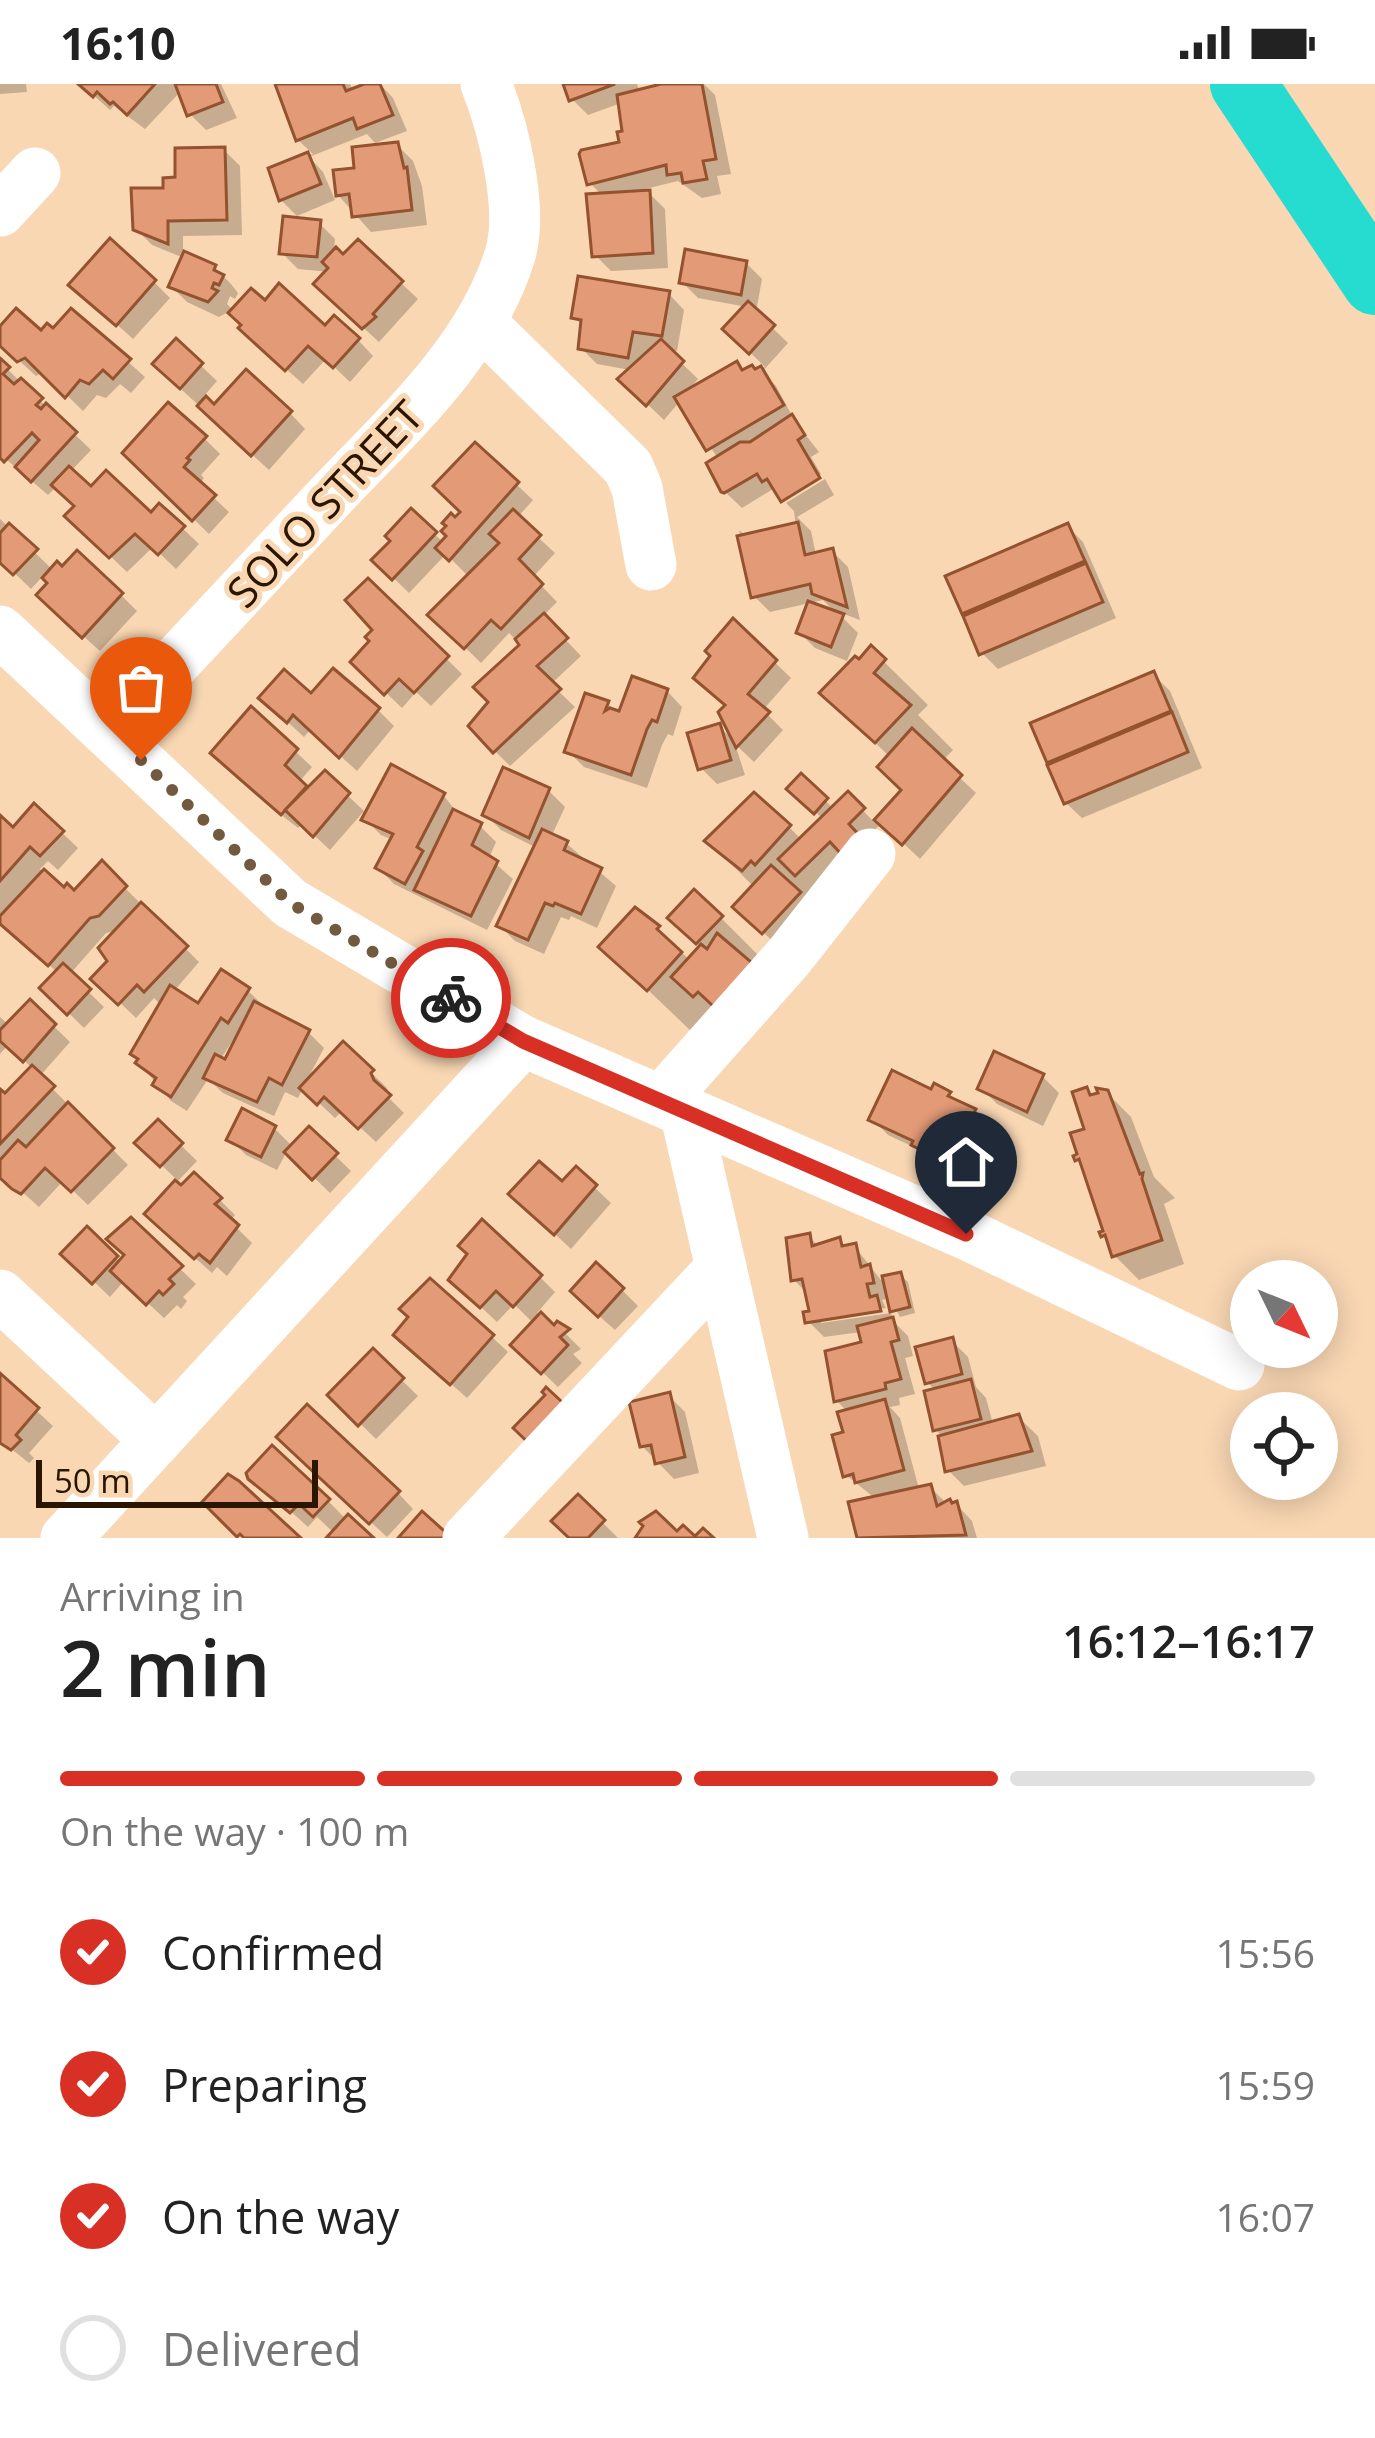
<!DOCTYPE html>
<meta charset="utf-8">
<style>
body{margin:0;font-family:"Open Sans",sans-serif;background:#f6f6f6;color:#222;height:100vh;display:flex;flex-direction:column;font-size:45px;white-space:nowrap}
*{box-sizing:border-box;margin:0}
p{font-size:39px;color:#767676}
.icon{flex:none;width:66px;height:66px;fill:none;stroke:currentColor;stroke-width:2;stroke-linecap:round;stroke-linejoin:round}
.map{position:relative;height:1454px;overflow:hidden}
.panel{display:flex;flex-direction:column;background:#fff;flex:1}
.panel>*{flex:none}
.needle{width:78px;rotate:133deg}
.fabs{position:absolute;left:1230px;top:1176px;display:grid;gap:24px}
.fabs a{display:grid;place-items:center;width:108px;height:108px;border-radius:50%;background:#fff;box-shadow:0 6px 30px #0003;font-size:60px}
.scale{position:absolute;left:36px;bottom:30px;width:282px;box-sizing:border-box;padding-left:12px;border:6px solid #2a1600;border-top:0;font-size:33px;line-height:42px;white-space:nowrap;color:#2a1600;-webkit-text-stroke:9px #f9d7b3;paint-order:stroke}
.pin{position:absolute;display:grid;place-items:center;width:102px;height:102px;color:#fff;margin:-123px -51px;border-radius:50% 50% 50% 0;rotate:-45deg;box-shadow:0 0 12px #0007}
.pin .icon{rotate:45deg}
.courier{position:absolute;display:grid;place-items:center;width:120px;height:120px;margin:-60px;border:9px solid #d93025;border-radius:50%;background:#fff;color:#222;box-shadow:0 3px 15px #0007}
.headline em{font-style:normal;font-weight:600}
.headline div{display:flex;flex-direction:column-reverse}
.headline{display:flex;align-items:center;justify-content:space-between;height:204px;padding:0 60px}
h1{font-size:78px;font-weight:600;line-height:90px}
.bar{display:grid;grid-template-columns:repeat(4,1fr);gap:18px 12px;align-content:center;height:144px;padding:0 60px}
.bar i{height:15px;border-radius:9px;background:#e0e0e0}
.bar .on{background:#d93025}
.bar p{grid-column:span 4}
ol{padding:0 60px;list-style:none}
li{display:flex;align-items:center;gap:36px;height:132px}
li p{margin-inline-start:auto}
li .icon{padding:12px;border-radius:50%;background:#d93025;color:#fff;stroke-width:4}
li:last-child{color:#767676}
li i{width:66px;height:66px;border:6px solid #e0e0e0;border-radius:50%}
.status{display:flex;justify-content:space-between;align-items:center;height:84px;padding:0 60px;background:#fff;direction:ltr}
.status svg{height:33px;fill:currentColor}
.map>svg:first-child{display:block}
.shadow{fill:#0003;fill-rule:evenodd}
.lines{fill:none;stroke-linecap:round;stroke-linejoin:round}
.river{stroke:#26dbcf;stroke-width:66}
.building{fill:#e39a76;stroke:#94522f;stroke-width:3}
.minor{stroke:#fff;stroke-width:51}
.done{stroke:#725a3f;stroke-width:12;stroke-dasharray:0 21.6}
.route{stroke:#d93025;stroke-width:15}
.labels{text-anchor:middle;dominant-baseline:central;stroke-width:10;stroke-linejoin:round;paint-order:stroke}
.street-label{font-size:42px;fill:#2a1600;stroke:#f9d7b3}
</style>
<div class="status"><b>16:10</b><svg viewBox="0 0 49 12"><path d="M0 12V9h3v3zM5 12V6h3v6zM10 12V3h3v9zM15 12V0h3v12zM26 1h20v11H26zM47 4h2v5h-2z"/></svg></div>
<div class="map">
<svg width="1375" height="1454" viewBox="0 0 1375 1454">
<rect width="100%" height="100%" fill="#f9d7b3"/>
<g class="shadow">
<polygon points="0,0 26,0 27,8 0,10"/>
<polygon points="81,0 221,0 237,34 206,46 190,30 181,7 145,45 114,22 110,26"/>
<polygon points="278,0 350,0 353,7 380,0 393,14 407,47 375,59 367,50 309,73 323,88 335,116 297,132 281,116 272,86 313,70 298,56"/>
<polygon points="566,0 637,0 640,8 679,0 704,0 715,11 731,90 717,92 721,110 702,114 678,97 645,105 665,125 668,184 611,187 595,171 603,112 590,99 622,60 625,49 621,19 588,31 572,15"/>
<polygon points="397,61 413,77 422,102 427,141 371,148 338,111 358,86"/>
<polygon points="224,66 240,82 242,151 183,152 183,170 215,184 231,200 238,209 235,215 230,212 227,220 234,227 265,220 358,256 373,272 350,298 326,275 303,300 258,260 230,227 219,233 187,218 171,202 184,174 152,161 136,145 166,107"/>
<polygon points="319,139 335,155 334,166 401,199 418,215 379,258 333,216 329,188 298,185 282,169"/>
<polygon points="746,179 762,195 756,228 788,259 762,288 776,302 796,339 819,368 811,373 821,390 783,413 773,405 742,424 723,406 719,376 680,317 664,336 621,295 630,286 597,280 581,264 583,241 574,233 669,210 684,226 677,267 667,265 698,295 686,309 756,288 765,283 726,245 747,223 698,214 682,198"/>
<polygon points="154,198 170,214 133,255 89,215"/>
<polygon points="72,228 145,293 131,309 120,300 106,314 97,311 83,327 43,288 36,292 0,259 0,247 53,248"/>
<polygon points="176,258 217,297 203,313 214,324 290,329 305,345 269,386 171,296"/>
<polygon points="0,278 91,366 71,387 91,406 151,432 160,423 199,460 176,485 153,463 127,488 68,432 77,422 57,402 48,411 0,370"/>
<polygon points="204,354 220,370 201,391 204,394 199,400 229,428 209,450 126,369"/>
<polygon points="475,362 533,416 517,434 555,469 533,493 557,518 543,532 581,572 551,600 575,623 510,682 495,667 522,562 509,549 481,579 432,531 469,493 446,470 409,509 375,476 394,457 412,429 444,459 464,428"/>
<polygon points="825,395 834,411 797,433 811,447 816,471 832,467 848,483 860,536 836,527 858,549 847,577 815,564 799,548 838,531 823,516 770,528 754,512 739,446 748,454 796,443 794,427 786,419"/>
<polygon points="0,435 53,486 121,511 137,527 100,567 55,527 51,499 43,492 31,505 0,475"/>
<polygon points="1067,442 1083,458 1116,534 998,585 982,569 949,494"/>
<polygon points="368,498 462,590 431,622 416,608 402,624 354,578 374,557 376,546"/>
<polygon points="733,538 791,594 763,626 783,646 754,678 735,660 745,691 717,700 701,684 719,642 736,659 728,622"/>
<polygon points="872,566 928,621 918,631 953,666 942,677 976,709 920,775 882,739 862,758 780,864 752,838 754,803 708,757 789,743 802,756 823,735 790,705 801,693 834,725 848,711 875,739 905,707 890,673 823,609"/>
<polygon points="1154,591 1170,607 1202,684 1082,734 1066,719 1034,641"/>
<polygon points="667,607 682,623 673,652 668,650 662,661 647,704 584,683 568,667 607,619 617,629"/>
<polygon points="311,613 378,626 394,642 357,687 311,645 304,653 278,629"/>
<polygon points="251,626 312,683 299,698 307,706 325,690 364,727 330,766 302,740 298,744 275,726 230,684"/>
<polygon points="392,684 444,712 459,731 480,742 496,758 489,774 513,795 487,846 394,800 378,784 393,756 381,751 365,735"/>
<polygon points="504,687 549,707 565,723 551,753 567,760 616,802 597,844 571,832 569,836 561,833 544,870 515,857 499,841 537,764 501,746 485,730"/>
<path d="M35,723L78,764L58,786L48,777L40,785L64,807L74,810L102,781L199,878L174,907L199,924L248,907L264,922L308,948L324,964L306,998L343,961L387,1004L389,1014L404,1029L376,1058L342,1027L335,1034L303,1004L298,1014L285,1008L274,1032L223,1009L208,995L187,1027L171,1017L139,979L162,922L154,914L136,934L95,895L110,877L118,846L106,849L70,890L104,923L84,944L43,904L58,889L0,836V736L13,747ZM233,956L237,958L226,979L220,976Z"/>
<polygon points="635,827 690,876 701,864 671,834 721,834 764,877 692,948 602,862"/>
<polygon points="30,919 70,958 40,992 128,1081 88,1121 63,1097 39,1123 0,1088 0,1009 5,1014 33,985 8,961 0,970 0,933 9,941"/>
<polygon points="1043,993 1059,1009 1043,1042 997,1020 981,1004"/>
<polygon points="1086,1006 1093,1013 1107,1009 1131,1033 1154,1093 1175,1114 1164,1120 1184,1180 1139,1196 1115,1172 1088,1046"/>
<polygon points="933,1009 949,1010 990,1043 968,1089 945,1078 943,1083 931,1077 920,1066 888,1051 872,1035"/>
<polygon points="158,1039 197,1077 178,1097 139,1059"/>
<polygon points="274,1044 293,1063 309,1046 351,1087 330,1109 287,1067 277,1086 246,1071 230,1055"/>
<polygon points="576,1086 611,1119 571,1165 528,1125"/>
<polygon points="220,1116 235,1131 230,1137 252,1159 227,1192 217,1183 212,1189 164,1146"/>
<polygon points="130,1137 196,1200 183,1213 187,1217 181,1225 177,1221 164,1234 124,1197 110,1213 65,1170 87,1146 121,1179 127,1172"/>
<polygon points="809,1152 819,1163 839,1157 847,1164 855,1163 881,1196 900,1191 908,1198 915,1229 900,1233 890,1214 882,1216 886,1224 821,1233 821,1239 891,1229 894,1238 908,1252 913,1272 905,1274 915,1310 899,1314 900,1321 890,1323 900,1334 919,1405 930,1403 947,1420 956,1420 972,1437 977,1454 860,1454 852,1420 876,1415 846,1391 848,1328 837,1317 865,1260 861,1248 824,1253 808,1237 812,1229 808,1210 794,1196"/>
<polygon points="540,1193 555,1208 537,1229 554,1245 557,1241 581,1265 573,1270 582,1279 558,1303 514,1261 534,1240 514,1220 497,1238 468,1211"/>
<polygon points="622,1206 638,1222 615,1246 589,1223"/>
<polygon points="412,1234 492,1253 508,1268 467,1314 413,1266"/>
<polygon points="952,1257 968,1273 976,1303 986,1314 993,1340 1018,1333 1038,1352 1046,1382 964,1402 948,1386 941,1351 936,1346 936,1307 927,1298"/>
<polygon points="373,1268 418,1312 376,1355 331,1311"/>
<polygon points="0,1293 53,1342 29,1369 34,1374 29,1379 0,1356"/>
<polygon points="669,1312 685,1328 699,1389 674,1395 642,1362"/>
<polygon points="296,1369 398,1409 413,1425 387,1453"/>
<polygon points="265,1404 328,1417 347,1436 334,1449 317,1433 308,1443"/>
<polygon points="578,1414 618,1454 572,1454"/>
</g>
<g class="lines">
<polyline class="river" points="1243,0 1375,198"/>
</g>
<g class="building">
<polygon points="78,0 155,0 127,31 113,18 110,20 97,8 93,13"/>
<polygon points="175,0 216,0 223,18 187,32"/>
<polygon points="275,0 343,0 346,7 364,0 380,0 393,31 357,45 353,34 296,57"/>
<polygon points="563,0 615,0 569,17"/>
<polygon points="702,0 716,75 703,77 707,95 683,99 681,89 667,91 666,81 587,101 579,70 581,66 619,58 617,48 622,47 617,11 661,0"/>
<polygon points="398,58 404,84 407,83 412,126 352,133 349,110 336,112 333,86 354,84 352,63"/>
<polygon points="225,63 227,136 168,137 168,160 133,146 131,104 163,104 163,94 175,93 175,64"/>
<polygon points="308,68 321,100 279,117 268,84"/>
<polygon points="650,106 653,169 592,173 586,110"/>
<polygon points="283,132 321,136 317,173 279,170"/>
<polygon points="110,154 156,196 116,242 68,201"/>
<polygon points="358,155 403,197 373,230 376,233 362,245 313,200 328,184 322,178 336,163 343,170"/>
<polygon points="685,165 747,177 741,211 679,199"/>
<polygon points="184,167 216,181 214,186 224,191 219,201 214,199 212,204 218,207 208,218 168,203"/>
<polygon points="578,192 670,207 662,252 633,248 628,274 578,265 581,236 571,234"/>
<polygon points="279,199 325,241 334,231 360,254 333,284 308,262 285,287 238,244 241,241 228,229 251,204 265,216"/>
<polygon points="748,217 775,241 749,270 722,245"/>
<polygon points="16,224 41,246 47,239 53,244 71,224 131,275 113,295 103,286 89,300 80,296 65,314 25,274 17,278 0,262 0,242"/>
<polygon points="176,254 203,279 180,305 152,280"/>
<polygon points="661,255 684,277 646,322 617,295"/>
<polygon points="0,274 10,283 3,290 14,300 21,294 43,314 36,321 41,325 46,319 77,348 31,398 15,383 39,356 32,349 4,378 0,374"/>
<polygon points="737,277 742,286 752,281 755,285 761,282 784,321 706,367 674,313"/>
<polygon points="246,285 292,327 251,372 197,322 206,312 214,320"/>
<polygon points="168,318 207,352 187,374 190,376 184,383 216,411 192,437 122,369"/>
<polygon points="792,330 805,351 798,356 820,394 781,418 767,395 762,398 757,390 724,409 721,408 706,379 740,358 750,358"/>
<polygon points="475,358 519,398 449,477 435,464 446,452 441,447 446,442 442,439 451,429 455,433 460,428 433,402"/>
<polygon points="69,382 91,402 106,386 151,428 159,419 185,442 158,471 135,450 109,474 64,432 74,422 51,401"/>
<polygon points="411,424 437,448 392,496 371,476 390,457 385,452"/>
<polygon points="513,425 541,451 519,475 543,500 501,545 491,536 464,565 427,531 499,459 489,450"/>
<polygon points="798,438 805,471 833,464 847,523 812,510 810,500 751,514 737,452"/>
<polygon points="9,439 38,465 13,491 0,479 0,449"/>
<polygon points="1068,439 1085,477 962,530 945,492"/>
<polygon points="77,466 123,509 82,554 36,511 47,499 42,494 57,477 62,482"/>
<polygon points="1086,479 1103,518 979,571 963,532"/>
<polygon points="368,494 449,572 414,609 399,595 384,611 350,578 369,557 365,553 372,546 345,516"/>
<polygon points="808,517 844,530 831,563 796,549"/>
<polygon points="544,529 568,554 537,582 561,605 493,669 468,642 488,618 473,603 519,561 515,555"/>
<polygon points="733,534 777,576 748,610 770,628 736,664 718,628 725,621 693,594 710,572 705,567"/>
<polygon points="871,561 886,575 874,589 911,621 875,659 819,609 855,572 859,575"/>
<polygon points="333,584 380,624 339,674 293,631 287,639 258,614 284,585 311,609"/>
<polygon points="1154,587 1171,627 1047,679 1030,639"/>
<polygon points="632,592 668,605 657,638 652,636 647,645 631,691 564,668 585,609 609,617 605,627 610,624 619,627"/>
<polygon points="251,622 298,665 285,681 307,702 281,731 210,669"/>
<polygon points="1172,628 1188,668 1064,720 1047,681"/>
<polygon points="720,639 731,676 698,686 687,649"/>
<polygon points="912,644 962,691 902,761 874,736 901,706 877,683"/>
<polygon points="391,680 445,709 417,763 423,767 405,800 375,784 393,750 361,736"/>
<polygon points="503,683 550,704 529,754 482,731"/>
<polygon points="325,686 350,709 313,753 285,726"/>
<polygon points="801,689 828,714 814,730 786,705"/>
<polygon points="848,707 865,724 849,740 861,753 842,771 830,758 795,792 778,775"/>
<polygon points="754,708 791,741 755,781 751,777 742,787 704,757"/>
<polygon points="34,719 64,747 40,772 30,763 0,797 0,731 13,743"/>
<polygon points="453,725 482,739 472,761 498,777 471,832 414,806"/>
<polygon points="542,745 568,757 564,766 602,784 581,830 555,819 553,822 545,819 528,856 496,842"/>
<polygon points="102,776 127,802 99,832 90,834 48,882 0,840 0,832 44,785 64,803 67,799 74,806"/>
<polygon points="771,781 801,808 762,850 732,823"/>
<polygon points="694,805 723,832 696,860 667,834"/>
<polygon points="141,818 188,862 144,908 137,901 118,921 90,895 107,877 98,864"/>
<polygon points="635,823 660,842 657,845 682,868 647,907 598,863"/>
<polygon points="717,849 765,890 725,933 698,908 693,913 671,893 701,860 707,865"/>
<polygon points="63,879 91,905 67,931 39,904"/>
<polygon points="221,885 250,904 228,939 221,934 171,1013 152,1001 156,994 135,979 138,975 130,970 170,901 198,919"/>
<polygon points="30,915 56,940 23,978 0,957 0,946"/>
<polygon points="254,917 310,946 282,1001 269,994 257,1018 203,994 215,970 225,975"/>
<polygon points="343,957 374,986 371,989 374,996 391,1011 358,1045 324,1013 317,1021 299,1004"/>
<polygon points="994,967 1044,990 1027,1028 977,1005"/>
<polygon points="32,981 55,1002 0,1060 0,1005 5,1009"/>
<polygon points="892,986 931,1005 934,999 951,1008 948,1012 976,1025 952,1075 929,1064 927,1069 911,1061 913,1057 868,1036"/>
<polygon points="1087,1003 1090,1011 1098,1009 1096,1004 1108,1006 1140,1090 1143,1089 1142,1095 1162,1156 1112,1173 1105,1151 1101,1153 1099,1148 1103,1147 1079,1075 1075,1077 1073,1072 1077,1070 1070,1049 1084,1045 1072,1008"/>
<polygon points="68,1018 114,1064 71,1108 45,1084 21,1110 12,1105 0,1094 0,1076 18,1056 26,1063"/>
<polygon points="242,1024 276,1042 261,1073 226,1056"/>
<polygon points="158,1035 183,1059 160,1083 134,1059"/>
<polygon points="309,1042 338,1069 312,1096 284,1068"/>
<polygon points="539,1077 562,1097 576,1082 597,1101 554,1151 508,1110"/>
<polygon points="194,1088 222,1114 215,1120 239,1141 210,1179 199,1170 194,1175 144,1130 175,1096 181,1101"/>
<polygon points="131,1133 183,1182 169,1195 174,1200 163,1211 159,1207 146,1221 110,1187 124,1171 106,1155"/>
<polygon points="482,1135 542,1191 513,1223 496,1207 480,1224 448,1196 467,1170 458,1162"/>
<polygon points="87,1142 118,1172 92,1200 60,1170"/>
<polygon points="810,1149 812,1162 840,1153 842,1162 856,1159 861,1183 870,1180 874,1199 867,1200 870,1213 877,1211 881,1227 805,1239 803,1228 809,1227 802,1195 791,1197 786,1154"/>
<polygon points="596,1178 624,1204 598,1233 570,1207"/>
<polygon points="901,1188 910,1223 890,1228 882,1192"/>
<polygon points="430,1194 494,1251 450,1301 393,1251 408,1233 399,1225"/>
<polygon points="541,1228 554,1241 557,1237 570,1245 560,1253 568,1261 541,1290 510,1261"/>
<polygon points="893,1233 899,1256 891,1258 901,1295 885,1299 886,1305 834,1318 825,1267 861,1258 857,1242"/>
<polygon points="953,1253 962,1290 925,1300 915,1263"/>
<polygon points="373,1264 404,1294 358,1342 327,1311"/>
<polygon points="0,1289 39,1324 16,1351 21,1356 11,1366 0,1359"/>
<polygon points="971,1295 981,1335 933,1347 924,1307"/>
<polygon points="546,1303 576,1331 539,1369 513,1344 545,1311 542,1308"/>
<polygon points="670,1308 685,1373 655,1380 651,1361 640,1363 629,1318"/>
<polygon points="885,1315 904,1386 855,1399 853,1390 843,1393 832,1351 843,1348 837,1328"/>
<polygon points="307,1320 400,1407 369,1440 276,1353"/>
<polygon points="1019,1330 1032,1367 945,1388 938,1352"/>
<polygon points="272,1361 330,1415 313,1433 299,1420 290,1429 248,1395 246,1389"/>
<polygon points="228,1390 239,1397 301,1454 244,1454 240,1450 237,1453 202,1418"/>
<polygon points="931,1400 937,1422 950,1415 952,1419 957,1417 966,1451 857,1454 848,1418"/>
<polygon points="578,1410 605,1436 588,1454 569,1454 551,1437"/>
<polygon points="422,1427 452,1454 398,1454"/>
<polygon points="656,1427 677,1447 683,1441 695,1452 703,1444 714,1454 635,1454 643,1442 639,1438"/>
<polygon points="348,1430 374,1454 326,1454"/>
</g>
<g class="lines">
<g class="minor">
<polyline points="0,127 35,89"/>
<polyline points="481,239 628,383 637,404 651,481"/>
<polyline points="0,547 290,819 523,957 966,1150 1239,1281"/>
<path d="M111,647C182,571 253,495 324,419C394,344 479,271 510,171C524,125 503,42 486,0"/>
<polyline points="661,1017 788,874 870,770"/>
<polyline points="685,1027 783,1454"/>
<polyline points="0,1211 156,1356"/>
<polyline points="66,1454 523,957"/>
<polyline points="468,1454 721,1184"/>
</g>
</g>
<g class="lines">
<polyline class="done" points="141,676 290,819 451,914"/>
<polyline class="route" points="451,914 523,957 966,1150"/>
</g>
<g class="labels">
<g class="street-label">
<text transform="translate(324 419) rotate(-47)">SOLO STREET</text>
</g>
</g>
</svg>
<div class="fabs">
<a><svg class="needle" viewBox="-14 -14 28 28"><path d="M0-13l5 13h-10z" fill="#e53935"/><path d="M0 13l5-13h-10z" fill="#767676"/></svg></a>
<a><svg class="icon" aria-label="locate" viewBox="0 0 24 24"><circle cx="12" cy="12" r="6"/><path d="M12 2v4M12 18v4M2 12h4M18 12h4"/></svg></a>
</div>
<div class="scale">50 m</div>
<div class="pin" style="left:141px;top:676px;background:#ea580c"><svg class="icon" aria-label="bag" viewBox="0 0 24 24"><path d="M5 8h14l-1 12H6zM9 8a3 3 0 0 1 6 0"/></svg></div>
<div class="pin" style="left:966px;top:1150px;background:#1f2937"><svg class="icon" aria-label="home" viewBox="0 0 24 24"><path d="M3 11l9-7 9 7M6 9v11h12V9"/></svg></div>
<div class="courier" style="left:451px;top:914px"><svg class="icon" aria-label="bike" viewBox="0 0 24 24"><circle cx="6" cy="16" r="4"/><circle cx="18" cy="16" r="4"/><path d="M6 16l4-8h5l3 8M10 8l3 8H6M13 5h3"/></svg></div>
</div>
<section class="panel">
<div class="headline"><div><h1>2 min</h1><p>Arriving in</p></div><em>16:12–16:17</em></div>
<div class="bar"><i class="on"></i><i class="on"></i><i class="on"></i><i></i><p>On the way · 100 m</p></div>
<ol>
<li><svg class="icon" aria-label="check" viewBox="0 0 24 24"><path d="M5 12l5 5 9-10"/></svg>Confirmed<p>15:56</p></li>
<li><svg class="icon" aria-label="check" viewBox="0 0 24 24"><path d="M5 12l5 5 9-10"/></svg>Preparing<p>15:59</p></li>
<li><svg class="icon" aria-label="check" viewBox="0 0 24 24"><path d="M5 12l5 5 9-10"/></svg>On the way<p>16:07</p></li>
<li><i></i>Delivered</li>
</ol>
</section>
